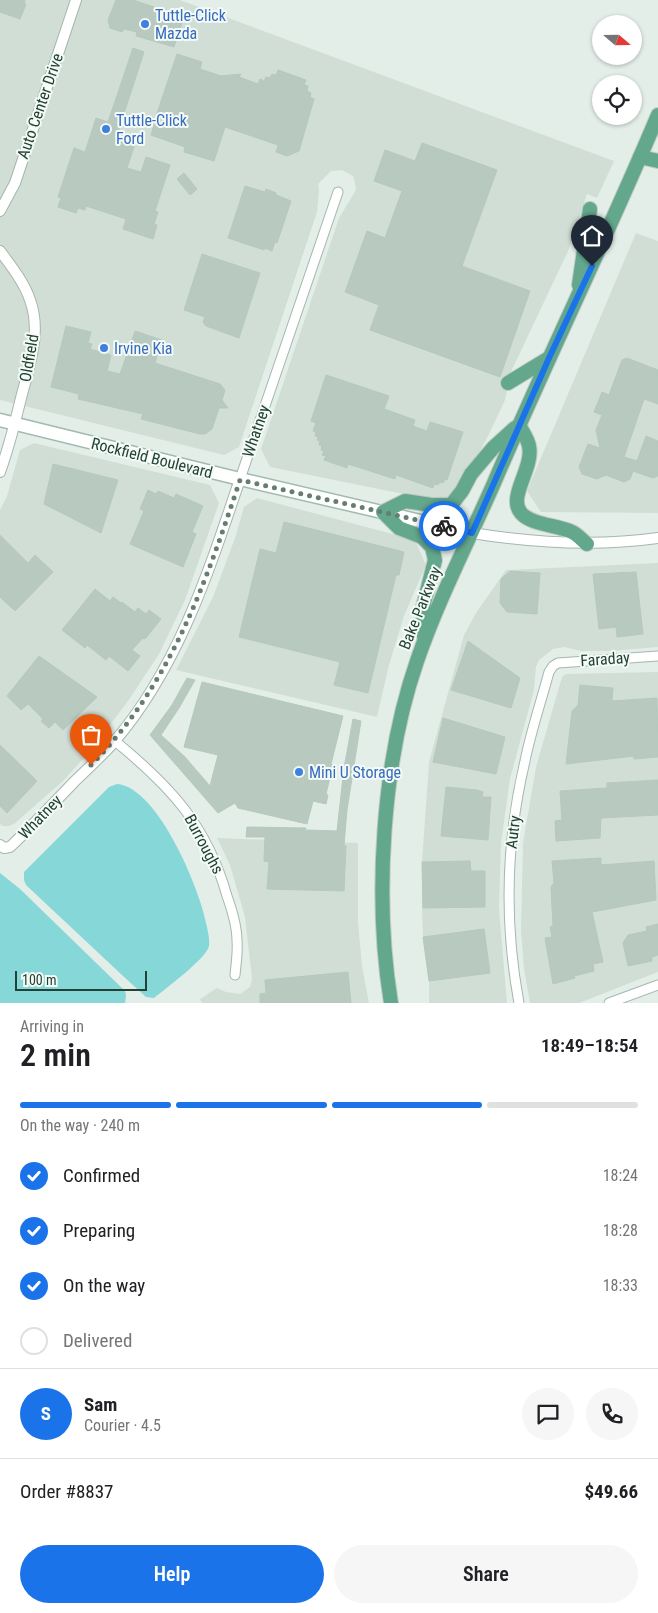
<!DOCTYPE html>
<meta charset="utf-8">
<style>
body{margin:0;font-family:"Roboto Condensed",sans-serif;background:#f6f6f6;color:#202124;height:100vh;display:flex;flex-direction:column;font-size:19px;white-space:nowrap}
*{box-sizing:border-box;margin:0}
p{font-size:16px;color:#757577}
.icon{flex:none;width:28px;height:28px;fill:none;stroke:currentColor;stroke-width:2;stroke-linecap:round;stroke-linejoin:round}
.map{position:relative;height:1003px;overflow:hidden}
.details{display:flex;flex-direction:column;background:#fff;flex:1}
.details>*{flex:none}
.needle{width:32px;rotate:110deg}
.tools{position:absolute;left:592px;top:15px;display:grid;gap:10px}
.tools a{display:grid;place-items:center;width:50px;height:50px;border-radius:50%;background:#fff;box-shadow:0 1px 4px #0004;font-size:25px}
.scale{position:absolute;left:15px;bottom:12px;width:132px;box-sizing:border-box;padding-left:5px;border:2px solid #214234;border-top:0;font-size:14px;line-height:18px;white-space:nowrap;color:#214234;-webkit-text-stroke:4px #f4faf6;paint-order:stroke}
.pin{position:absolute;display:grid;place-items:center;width:42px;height:42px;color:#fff;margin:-51px -21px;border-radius:50% 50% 50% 0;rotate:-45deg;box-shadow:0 0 5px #0007}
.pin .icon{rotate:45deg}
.courier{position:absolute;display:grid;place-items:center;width:50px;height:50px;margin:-25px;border:4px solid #1a73e8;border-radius:50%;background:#fff;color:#222;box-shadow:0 1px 6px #0007}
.overview em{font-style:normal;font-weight:600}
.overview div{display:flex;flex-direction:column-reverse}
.overview{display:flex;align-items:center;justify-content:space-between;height:85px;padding:0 20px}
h1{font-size:32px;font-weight:600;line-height:38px}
.bar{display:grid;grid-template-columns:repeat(4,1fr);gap:8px 5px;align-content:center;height:60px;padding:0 20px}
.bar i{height:6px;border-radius:4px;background:#e0e0e0}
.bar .current{background:#1a73e8}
.bar p{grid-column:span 4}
.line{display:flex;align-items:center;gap:12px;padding:0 20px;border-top:1px solid #e0e0e0}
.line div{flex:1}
.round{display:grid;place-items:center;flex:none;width:52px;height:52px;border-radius:26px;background:#f6f6f6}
ol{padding:0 20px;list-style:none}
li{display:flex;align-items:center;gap:15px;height:55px}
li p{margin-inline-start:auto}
li .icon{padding:5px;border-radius:50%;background:#1a73e8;color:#fff;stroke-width:4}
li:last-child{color:#757577}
li i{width:28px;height:28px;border:2px solid #e0e0e0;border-radius:50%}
.primary-button{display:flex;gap:10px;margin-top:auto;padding:10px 20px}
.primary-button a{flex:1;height:58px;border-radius:30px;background:#1a73e8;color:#fff;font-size:20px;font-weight:600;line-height:58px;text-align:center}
.primary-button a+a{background:#f6f6f6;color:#202124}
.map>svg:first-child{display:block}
.built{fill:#d1ded6}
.water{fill:#86d7d8}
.building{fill:#b8c9c0;stroke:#b5c9be}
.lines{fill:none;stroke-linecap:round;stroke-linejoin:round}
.minor-casing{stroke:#a5b7ae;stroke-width:11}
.tertiary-casing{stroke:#a5b7ae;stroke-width:12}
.secondary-casing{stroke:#a0bbae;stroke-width:15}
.primary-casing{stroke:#c1cac6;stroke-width:16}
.minor{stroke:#fff;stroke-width:9}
.tertiary{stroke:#fff;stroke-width:10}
.secondary{stroke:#fff;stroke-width:12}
.primary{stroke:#63a88d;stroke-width:14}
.done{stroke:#657e73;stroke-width:5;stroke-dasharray:0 9}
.route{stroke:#1a73e8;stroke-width:6}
.shop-dot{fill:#3f7fe0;stroke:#f4faf6;stroke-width:2}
.labels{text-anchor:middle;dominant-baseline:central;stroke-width:4;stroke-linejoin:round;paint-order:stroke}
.shop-label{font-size:16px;fill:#366cbe;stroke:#f4faf6;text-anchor:start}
.street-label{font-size:16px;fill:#214234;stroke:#f4faf6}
</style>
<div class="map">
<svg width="658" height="1003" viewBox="0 0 658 1003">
<rect width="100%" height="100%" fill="#e3eee8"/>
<g class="built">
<polygon points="0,0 180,0 614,161 597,198 587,194 569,249 510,374 505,400 489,434 479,453 470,464 458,485 443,502 270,467 261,449 339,218 356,190 355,183 353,176 342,170 331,171 318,184 319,190 317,212 239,447 224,455 0,400"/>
<polygon points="636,233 658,241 658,513 541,512 527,491"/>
<polygon points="34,443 210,485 219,503 185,600 159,654 128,701 91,750 63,781 14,824 9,826 3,826 0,824 0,510 7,496 20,450"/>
<polygon points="257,498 415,540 426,565 404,616 389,665 377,717 176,670 213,597 235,538 244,507"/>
<polygon points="658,563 658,647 611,651 581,651 564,647 553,649 539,660 536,667 534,690 510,779 501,843 499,909 507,1003 429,1003 429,981 423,937 422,909 422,862 429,762 464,635 476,613 506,570"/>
<polygon points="658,672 658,972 579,1003 530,1003 524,969 521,931 523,843 536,767 562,677 566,674"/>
<polygon points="217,838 358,843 358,922 362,966 369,1003 202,1003 200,999 217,988 226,992 240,994 250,987 252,979 245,917 230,865"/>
</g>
<g class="water">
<path d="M117,784C158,787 201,891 207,927C208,933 210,940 209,946C207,958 165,989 154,998L146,997L123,976L26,885L24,880V872L109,787Z"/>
<polygon points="0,873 20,889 125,991 126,995 125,1003 0,1003"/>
</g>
<g class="building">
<polygon points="0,0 25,0 24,3 26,4 20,19 0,12"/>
<polygon points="116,0 133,0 184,17 174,47 136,36 137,32 124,29 122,32 110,28 108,20"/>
<polygon points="133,48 144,52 117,135 136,141 127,168 141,172 146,157 170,165 155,211 158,212 154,224 157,225 153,239 123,229 126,219 86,206 85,210 78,208 76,213 58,207 61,198 58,197 74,148 85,152 96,118 108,122"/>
<polygon points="177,54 202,62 200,69 221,76 241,74 239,77 258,84 260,79 264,81 266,77 270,78 272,74 276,75 278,70 306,80 304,85 308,86 307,91 311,93 310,97 314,99 299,151 287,156 276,152 278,145 225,127 214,161 184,152 185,147 151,135 154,125 153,125"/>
<polygon points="422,143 497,170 462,266 530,291 500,377 370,330 379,305 345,292 367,231 385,238 402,191 374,181 385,150 415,161"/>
<polygon points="184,173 197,189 190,195 177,179"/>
<polygon points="245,186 265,192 266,189 276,193 276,195 291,201 277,243 275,242 272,251 265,248 264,250 228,238"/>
<polygon points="202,254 260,273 239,338 206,326 203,322 205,317 184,310"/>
<polygon points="66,326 91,332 88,343 92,344 90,349 111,355 107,371 120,374 135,331 162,340 155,363 220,384 225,390 222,400 228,408 219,408 212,429 205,434 200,434 141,419 143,414 78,399 79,394 51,387"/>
<polygon points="627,358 658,370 658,404 644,399 624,457 637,461 646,436 658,441 658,476 653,478 633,471 630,479 624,482 606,475 597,479 582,474 579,467 588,444 600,448 596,430 602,415 594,412 602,392 609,395 622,360"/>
<polygon points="326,375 389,396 384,409 415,420 413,426 427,431 430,422 463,432 447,480 445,479 443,483 440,482 438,485 434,484 433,488 396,475 395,479 348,464 347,468 324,460 326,456 322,455 324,451 321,450 322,446 319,445 320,441 317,440 318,437 315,436 316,432 313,431 316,423 311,421"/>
<polygon points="53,464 118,480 101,533 44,504"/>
<polygon points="148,490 156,494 158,491 174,498 176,494 203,506 192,532 196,534 183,567 130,544 144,511 140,509"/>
<polygon points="284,522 404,552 399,575 396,575 368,693 334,685 340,662 239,637 260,549 276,553"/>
<polygon points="0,535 28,563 35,555 53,572 15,611 0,597"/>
<polygon points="510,571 540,573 537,614 507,612 500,603 501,579"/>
<polygon points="636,572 643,634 617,637 616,627 599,629 593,574"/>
<polygon points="95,589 110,601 113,597 121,603 122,602 135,612 138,608 146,614 149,610 161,619 145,639 143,638 132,650 140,656 128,671 109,656 106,660 87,645 85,648 62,630"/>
<polygon points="468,641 520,678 511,708 451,690"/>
<polygon points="39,656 97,697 63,730 55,722 49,728 41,721 43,719 28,704 21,710 7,696"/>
<polygon points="187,678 195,680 179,708 161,735 185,757 210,786 218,755 184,747 202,682 343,716 331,764 333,765 326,794 328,795 326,804 313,801 307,824 238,808 235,803 218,813 150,735 172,705"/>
<polygon points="580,685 613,688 612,701 657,698 658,757 634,759 634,756 566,764 572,711 578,705"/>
<polygon points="443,718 505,737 496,774 433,762"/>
<polygon points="353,719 361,721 347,810 344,845 346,846 344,891 267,889 269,862 264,861 265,837 246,837 247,827 306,828 305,830 337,831 344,768"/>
<polygon points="0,745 37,781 7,813 0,806"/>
<polygon points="658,780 658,815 601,818 600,838 556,841 555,821 562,820 560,791 607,788 607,783"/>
<polygon points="446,787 477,790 483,792 482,797 491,797 488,840 441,836"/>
<polygon points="601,858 601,865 654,861 656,900 592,912 603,962 593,964 594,971 574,976 575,978 553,984 545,938 552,937 550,927 553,926 551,887 554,883 552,861"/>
<polygon points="470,861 471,871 485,871 485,907 423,908 422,862"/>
<polygon points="658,924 658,955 652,957 652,961 628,966 623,943 628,935 647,931 646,927"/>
<polygon points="484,929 490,973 429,981 423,937"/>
<polygon points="348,972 351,1003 260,1003 260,994 266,993 265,980"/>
</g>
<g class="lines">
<defs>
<g id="minor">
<polyline points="240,479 338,192"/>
<path d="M115,741C170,786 207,825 227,896C232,910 237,926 237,941C238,952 236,964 235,975"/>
<path d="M519,1003C504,922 506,841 525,761C531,731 541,702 549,672L553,666L558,663L658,656"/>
<polyline points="609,1003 658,985"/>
</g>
<g id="tertiary">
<polyline points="0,211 15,183 76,0"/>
<path d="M0,251C11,266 24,282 30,300C42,332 29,367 21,398C15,423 9,447 0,472"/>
<path d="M472,533C534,543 595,547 658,538"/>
<path d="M0,845L4,848L10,847C32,826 53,804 74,782C87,769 102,756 114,742C178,668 209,571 240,479"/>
</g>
<polyline id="secondary" points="0,420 240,479 472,533"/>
<g id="primary">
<polyline points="640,157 658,161"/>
<polyline points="579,285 590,209"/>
<polyline points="508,383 549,358"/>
<path d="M519,425C522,431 528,439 529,446C534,468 507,497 521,513C531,525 558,525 572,532C577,534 582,540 587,544"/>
<polyline points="424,636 423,607 435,560 432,547 422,537 399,528 383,512 405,501 432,505 451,505 462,491 471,474 493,448 515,428"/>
<path d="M391,1003C374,898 382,762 417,661C438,600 468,542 494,483C547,359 606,239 658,115"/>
</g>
</defs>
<use href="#minor" class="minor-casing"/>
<use href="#tertiary" class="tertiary-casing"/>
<use href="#secondary" class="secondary-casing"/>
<use href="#primary" class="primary-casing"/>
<use href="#minor" class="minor"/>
<use href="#tertiary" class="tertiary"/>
<use href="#secondary" class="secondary"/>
<use href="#primary" class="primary"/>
</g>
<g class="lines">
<path class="done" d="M91,765C171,684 205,585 240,480L444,526"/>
<polyline class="route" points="444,526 472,533 549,358 592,266"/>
</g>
<g class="shop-dot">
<circle cx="145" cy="24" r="5"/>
<circle cx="106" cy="129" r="5"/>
<circle cx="104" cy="348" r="5"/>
<circle cx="299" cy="772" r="5"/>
</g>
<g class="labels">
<g class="shop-label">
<text x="155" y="15">Tuttle-Click<tspan x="155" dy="18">Mazda</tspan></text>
<text x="116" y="120">Tuttle-Click<tspan x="116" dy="18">Ford</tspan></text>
<text x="114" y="348">Irvine Kia</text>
<text x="309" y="772">Mini U Storage</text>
</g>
<g class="street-label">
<text transform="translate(40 106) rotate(-71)">Auto Center Drive</text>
<text transform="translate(29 358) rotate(-80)">Oldfield</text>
<text transform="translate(256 431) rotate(-71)">Whatney</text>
<text transform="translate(152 458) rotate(14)">Rockfield Boulevard</text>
<text transform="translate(420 608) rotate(-68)">Bake Parkway</text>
<text transform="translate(605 659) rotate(-4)">Faraday</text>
<text transform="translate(40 817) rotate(-46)">Whatney</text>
<text transform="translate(513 832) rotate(-83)">Autry</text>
<text transform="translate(204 844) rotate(62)">Burroughs</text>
</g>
</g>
</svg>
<div class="tools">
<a><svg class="needle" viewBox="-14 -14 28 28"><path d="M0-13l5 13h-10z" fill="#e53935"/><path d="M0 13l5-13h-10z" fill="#757577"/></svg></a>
<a><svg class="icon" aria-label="locate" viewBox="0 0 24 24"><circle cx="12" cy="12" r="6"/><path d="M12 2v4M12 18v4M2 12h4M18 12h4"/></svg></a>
</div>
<div class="scale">100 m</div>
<div class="pin" style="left:91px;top:765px;background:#ea580c"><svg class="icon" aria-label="bag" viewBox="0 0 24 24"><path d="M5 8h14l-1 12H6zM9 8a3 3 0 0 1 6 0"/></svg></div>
<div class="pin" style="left:592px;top:266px;background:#1f2937"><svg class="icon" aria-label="home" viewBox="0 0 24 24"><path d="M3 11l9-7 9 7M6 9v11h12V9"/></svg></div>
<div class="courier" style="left:444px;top:526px"><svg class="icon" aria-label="bike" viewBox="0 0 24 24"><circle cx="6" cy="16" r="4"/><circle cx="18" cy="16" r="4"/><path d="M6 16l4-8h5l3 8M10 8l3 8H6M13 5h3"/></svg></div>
</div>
<section class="details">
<div class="overview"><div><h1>2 min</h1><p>Arriving in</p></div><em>18:49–18:54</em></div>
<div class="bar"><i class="current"></i><i class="current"></i><i class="current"></i><i></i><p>On the way · 240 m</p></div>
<ol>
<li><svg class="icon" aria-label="check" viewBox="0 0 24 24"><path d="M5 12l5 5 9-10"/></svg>Confirmed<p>18:24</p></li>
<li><svg class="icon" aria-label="check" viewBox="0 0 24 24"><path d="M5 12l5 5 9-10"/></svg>Preparing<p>18:28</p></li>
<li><svg class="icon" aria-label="check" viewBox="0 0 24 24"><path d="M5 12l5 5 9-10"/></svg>On the way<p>18:33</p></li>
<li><i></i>Delivered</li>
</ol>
<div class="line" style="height:90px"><b class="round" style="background:#1a73e8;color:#fff">S</b><div><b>Sam</b><p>Courier · 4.5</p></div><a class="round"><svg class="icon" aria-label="chat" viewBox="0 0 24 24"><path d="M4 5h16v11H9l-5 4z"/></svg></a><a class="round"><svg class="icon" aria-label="phone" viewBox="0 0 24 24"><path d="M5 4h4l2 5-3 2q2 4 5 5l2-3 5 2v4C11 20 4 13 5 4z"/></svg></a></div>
<div class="line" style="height:65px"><div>Order #8837</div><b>$49.66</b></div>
<div class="primary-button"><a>Help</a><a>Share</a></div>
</section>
